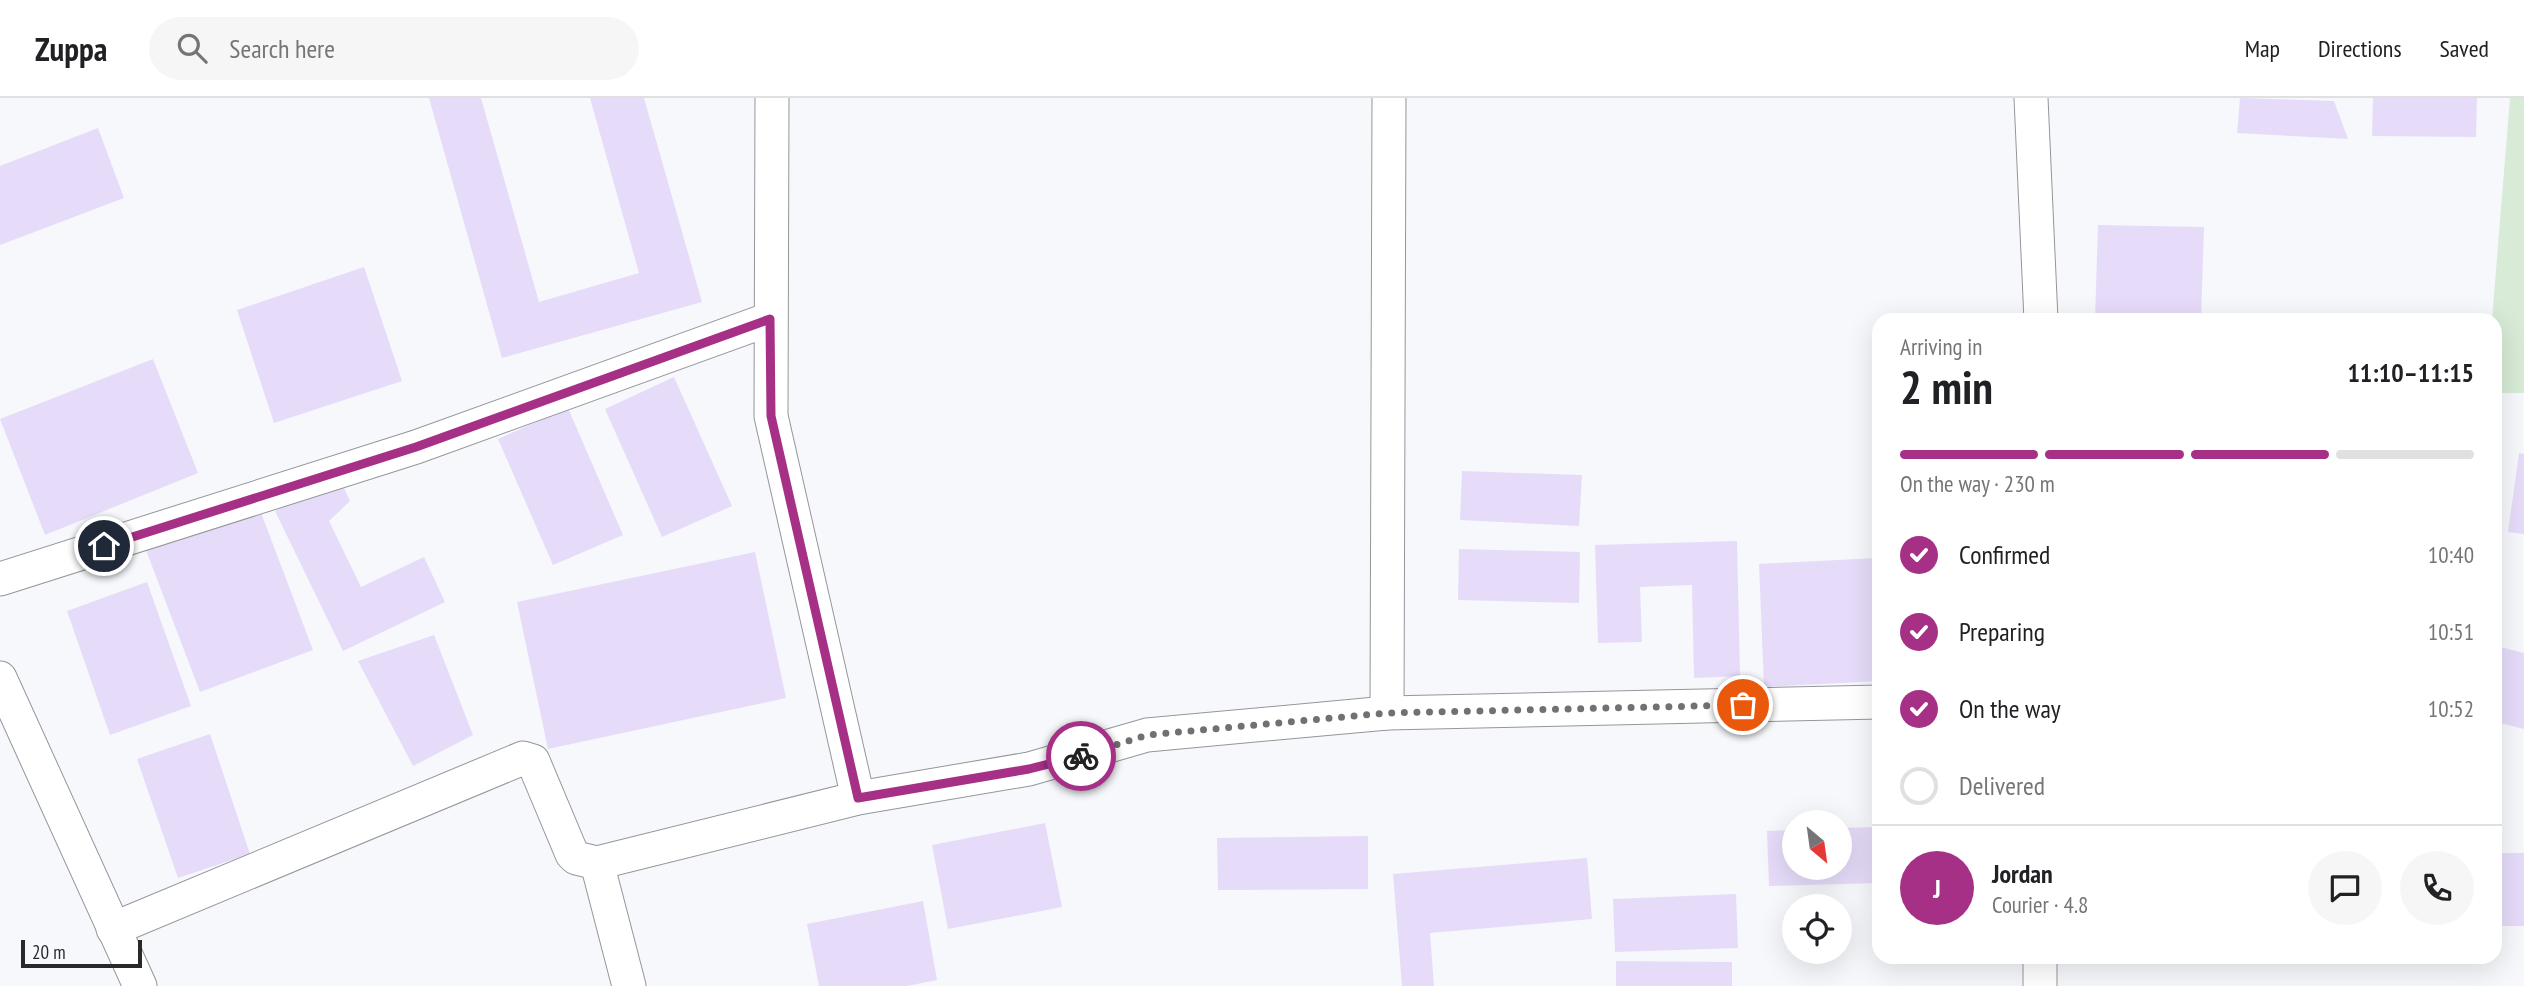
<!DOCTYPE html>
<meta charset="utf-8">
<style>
body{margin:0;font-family:"PT Sans Narrow",sans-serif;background:#f6f6f6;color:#202124;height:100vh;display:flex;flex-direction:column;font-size:26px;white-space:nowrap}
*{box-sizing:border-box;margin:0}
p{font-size:23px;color:#757577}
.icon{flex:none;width:38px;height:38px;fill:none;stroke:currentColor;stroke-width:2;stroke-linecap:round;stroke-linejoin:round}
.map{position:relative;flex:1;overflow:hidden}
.drawer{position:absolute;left:1872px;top:215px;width:630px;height:651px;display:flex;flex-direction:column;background:#fff;border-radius:21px;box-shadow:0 7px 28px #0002}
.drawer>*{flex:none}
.needle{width:46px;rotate:151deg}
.buttons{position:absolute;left:1782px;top:712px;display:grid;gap:14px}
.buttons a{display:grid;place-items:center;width:70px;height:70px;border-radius:50%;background:#fff;box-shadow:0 7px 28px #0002;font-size:35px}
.scale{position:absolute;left:21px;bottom:18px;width:121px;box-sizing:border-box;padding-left:7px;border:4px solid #28292a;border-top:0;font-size:19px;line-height:24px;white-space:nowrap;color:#28292a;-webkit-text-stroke:5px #f6f8fc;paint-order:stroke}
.pin{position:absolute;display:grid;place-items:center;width:60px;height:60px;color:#fff;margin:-30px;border:4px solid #fff;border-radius:50%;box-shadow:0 2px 7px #0007}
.courier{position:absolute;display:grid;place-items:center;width:70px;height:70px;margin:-35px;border:5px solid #a73087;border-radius:50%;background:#fff;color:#222;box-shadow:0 2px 9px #0007}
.head em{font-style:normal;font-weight:700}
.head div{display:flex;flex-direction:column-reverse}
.head{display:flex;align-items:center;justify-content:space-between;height:119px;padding:0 28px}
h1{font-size:46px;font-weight:700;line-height:52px}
.bar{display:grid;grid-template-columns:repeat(4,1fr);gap:10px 7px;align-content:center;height:84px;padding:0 28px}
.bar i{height:9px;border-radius:5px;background:#e0e0e0}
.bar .active{background:#a73087}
.bar p{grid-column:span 4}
.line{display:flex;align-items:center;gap:18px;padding:0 28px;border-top:2px solid #e0e0e0}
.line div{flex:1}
.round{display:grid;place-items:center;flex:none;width:74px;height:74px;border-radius:37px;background:#f6f6f6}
ol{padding:0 28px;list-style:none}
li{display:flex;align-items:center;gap:21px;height:77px}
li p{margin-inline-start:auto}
li .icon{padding:7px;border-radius:50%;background:#a73087;color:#fff;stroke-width:4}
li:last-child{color:#757577}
li i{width:38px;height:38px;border:4px solid #e0e0e0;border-radius:50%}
header{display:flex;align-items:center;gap:42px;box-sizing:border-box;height:98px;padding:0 35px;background:#fff;border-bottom:2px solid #e0e0e0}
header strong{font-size:33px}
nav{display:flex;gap:38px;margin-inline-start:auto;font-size:24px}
.search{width:490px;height:63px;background:#f6f6f6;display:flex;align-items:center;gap:18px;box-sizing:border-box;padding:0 24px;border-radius:38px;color:#757577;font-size:26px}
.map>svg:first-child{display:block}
.green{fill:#d7ebd6}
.building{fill:#e6dcfa}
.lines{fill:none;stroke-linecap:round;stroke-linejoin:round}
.street-casing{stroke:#94969a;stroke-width:35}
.street{stroke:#fff;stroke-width:33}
.done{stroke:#707174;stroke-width:7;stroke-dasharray:0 12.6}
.route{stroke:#a73087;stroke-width:9}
</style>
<header>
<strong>Zuppa</strong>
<div class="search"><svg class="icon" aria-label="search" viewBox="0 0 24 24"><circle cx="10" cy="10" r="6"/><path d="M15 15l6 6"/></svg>Search here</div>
<nav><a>Map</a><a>Directions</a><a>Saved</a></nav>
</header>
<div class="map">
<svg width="2524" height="888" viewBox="0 0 2524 888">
<rect width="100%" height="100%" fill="#f6f8fc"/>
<polygon class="green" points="2510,0 2524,0 2524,295 2496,295 2496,222 2492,222"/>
<g class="building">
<polygon points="429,0 481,0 539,204 639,175 590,0 644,0 702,204 502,260"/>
<polygon points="2240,0 2334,3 2348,41 2237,35"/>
<polygon points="2373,0 2477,0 2476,39 2372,38"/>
<polygon points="98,30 124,100 0,147 0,68"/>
<polygon points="2098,127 2204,129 2201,222 2095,222"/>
<polygon points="364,169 402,283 274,325 237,212"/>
<polygon points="153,261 198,375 45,437 0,321"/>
<polygon points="674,279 732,408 662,439 605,311"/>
<polygon points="568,310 623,437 553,467 498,341"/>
<polygon points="2519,355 2524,356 2524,436 2508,434"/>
<polygon points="1462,373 1582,377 1579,428 1460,422"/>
<polygon points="340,381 350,403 329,423 361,489 424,459 445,504 343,553 275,413"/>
<polygon points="257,404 313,552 200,594 144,447"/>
<polygon points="1737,443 1740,578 1694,580 1692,487 1640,489 1642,544 1598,545 1595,447"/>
<polygon points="1459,451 1580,454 1579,505 1458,502"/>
<polygon points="755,454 786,600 548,651 517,504"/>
<polygon points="1878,460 1880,583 1764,589 1759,466"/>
<polygon points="147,484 191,608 110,637 67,513"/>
<polygon points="434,537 473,637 413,668 358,563"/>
<polygon points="2496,548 2524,555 2524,631 2496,624"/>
<polygon points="210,636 250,756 178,780 137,661"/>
<polygon points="1045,725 1062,809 948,831 932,747"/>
<polygon points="1880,729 1880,785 1769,788 1767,733 1794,732 1794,770 1839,770 1839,730"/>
<polygon points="1368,738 1368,791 1218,792 1217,740"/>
<rect x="2496" y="755" width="28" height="73"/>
<polygon points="1587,760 1592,821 1430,835 1434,888 1402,888 1393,776"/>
<polygon points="1736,796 1738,850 1615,854 1613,801"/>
<polygon points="923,803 937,882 907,888 819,888 807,826"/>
<polygon points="1616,863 1732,864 1732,888 1616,888"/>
</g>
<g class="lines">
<defs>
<g id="street">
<polyline points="772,0 771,318 858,700"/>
<polyline points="2031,0 2041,222"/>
<polyline points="0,481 416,349 770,221"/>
<polyline points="0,580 140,888"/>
<polyline points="1387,615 1389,0"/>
<polyline points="597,765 629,888"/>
<polyline points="113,831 523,660 533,663 572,756 576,760 597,765 858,700 1029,671 1147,637 1387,615 1880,604"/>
<polyline points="2040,888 2040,859"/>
</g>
</defs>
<use href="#street" class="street-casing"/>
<use href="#street" class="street"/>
</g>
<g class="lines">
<polyline class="done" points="1081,658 1147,637 1387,615 1743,607"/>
<polyline class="route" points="104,448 416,349 770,221 771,318 858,700 1029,671 1081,658"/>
</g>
</svg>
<div class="buttons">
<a><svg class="needle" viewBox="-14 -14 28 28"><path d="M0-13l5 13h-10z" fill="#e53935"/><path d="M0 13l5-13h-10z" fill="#757577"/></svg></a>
<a><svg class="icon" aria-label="locate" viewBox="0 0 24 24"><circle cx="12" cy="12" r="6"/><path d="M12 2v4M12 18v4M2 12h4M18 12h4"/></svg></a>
</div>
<div class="scale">20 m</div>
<div class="pin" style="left:1743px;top:607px;background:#ea580c"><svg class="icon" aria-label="bag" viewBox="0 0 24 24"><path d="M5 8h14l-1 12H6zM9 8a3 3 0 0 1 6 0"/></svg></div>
<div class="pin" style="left:104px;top:448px;background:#1f2937"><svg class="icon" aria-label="home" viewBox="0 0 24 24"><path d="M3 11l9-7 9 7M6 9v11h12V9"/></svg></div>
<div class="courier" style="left:1081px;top:658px"><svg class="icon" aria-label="bike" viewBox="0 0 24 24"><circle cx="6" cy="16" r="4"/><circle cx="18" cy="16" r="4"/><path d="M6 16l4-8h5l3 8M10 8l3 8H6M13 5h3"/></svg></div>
<section class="drawer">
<div class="head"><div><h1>2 min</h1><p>Arriving in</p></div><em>11:10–11:15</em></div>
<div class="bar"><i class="active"></i><i class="active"></i><i class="active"></i><i></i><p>On the way · 230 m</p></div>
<ol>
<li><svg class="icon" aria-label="check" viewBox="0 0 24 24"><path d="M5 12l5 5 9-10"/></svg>Confirmed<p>10:40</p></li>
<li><svg class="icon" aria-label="check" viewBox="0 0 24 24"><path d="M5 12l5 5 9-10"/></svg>Preparing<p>10:51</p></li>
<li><svg class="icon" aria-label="check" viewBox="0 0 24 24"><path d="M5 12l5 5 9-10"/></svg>On the way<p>10:52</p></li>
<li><i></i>Delivered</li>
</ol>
<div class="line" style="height:126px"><b class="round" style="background:#a73087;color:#fff">J</b><div><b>Jordan</b><p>Courier · 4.8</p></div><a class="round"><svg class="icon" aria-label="chat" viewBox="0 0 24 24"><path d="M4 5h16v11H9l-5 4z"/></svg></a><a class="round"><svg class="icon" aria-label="phone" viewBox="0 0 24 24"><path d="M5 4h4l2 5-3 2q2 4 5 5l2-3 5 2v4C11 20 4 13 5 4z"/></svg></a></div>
</section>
</div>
